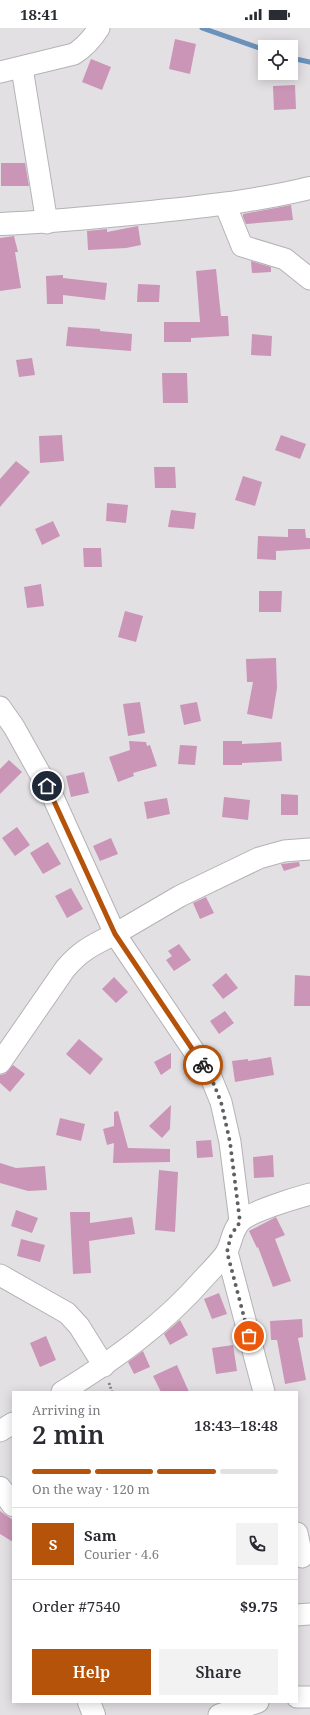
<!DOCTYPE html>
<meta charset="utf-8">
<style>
body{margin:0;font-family:"Noto Serif",serif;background:#f2f2f3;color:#2b2b33;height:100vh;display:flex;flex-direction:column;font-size:15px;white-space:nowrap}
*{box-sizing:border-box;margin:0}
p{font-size:13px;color:#7c7c81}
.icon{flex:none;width:22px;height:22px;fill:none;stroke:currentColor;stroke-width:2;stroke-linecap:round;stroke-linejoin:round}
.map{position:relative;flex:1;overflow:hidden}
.panel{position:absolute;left:12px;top:1363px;width:286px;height:312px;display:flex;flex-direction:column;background:#fff;border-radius:0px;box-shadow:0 2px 10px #0003}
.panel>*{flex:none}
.fabs{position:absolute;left:258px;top:12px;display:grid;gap:8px}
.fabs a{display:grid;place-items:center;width:40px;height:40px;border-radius:0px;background:#fff;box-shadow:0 2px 10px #0003;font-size:20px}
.pin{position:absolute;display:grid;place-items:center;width:34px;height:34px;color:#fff;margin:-17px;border:2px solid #fff;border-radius:50%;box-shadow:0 1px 4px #0007}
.courier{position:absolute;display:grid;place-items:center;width:40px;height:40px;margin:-20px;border:3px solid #b45309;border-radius:50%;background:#fff;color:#222;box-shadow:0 1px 5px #0007}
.summary em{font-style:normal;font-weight:600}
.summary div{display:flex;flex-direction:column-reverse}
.summary{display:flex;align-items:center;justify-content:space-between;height:68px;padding:0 20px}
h1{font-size:26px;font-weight:600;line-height:30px}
.bar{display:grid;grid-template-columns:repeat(4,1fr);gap:6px 4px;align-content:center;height:48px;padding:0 20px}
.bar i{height:5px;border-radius:3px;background:#e1e1e2}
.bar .selected{background:#b45309}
.bar p{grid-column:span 4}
.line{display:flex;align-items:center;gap:10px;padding:0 20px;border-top:1px solid #e1e1e2}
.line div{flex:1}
.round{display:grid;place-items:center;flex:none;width:42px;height:42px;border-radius:0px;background:#f2f2f3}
.button{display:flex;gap:8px;margin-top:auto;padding:8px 20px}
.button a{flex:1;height:46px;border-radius:0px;background:#b45309;color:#fff;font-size:16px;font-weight:600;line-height:46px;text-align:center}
.button a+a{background:#f2f2f3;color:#2b2b33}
.status{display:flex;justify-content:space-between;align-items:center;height:28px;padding:0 20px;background:#fff;direction:ltr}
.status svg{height:11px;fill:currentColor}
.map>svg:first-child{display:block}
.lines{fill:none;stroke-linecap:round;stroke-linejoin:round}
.stream{stroke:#6a92bb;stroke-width:5}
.building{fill:#ca95b6}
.minor-casing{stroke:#b4b2b5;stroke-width:23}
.tertiary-casing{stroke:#b4b2b5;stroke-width:24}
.path{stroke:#7b797c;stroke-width:2.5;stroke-dasharray:2 2;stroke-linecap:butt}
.minor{stroke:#fff;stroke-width:21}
.tertiary{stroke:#fff;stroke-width:22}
.done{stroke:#605f61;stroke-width:4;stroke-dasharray:0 7.2}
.route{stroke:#b45309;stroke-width:5}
</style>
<div class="status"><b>18:41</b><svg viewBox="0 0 49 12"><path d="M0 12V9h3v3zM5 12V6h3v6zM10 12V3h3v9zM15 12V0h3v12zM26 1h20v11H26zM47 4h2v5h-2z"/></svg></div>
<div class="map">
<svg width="310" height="1687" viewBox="0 0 310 1687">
<rect width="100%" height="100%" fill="#e3e0e4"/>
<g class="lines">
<g class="stream">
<polyline points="202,0 265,22"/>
<polyline points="291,30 310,34"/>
</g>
</g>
<g class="building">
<polygon points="175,11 196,16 190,46 169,41"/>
<polygon points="91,31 111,39 102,62 82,54"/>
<polygon points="295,57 296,81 274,82 273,58"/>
<polygon points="1,135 25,135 29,158 1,158"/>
<polygon points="291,177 293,192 246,196 243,189 243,186"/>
<polygon points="138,198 141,217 126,220 88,222 87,203 107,201 107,204"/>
<polygon points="14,208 18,224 15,224 21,260 0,263 0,210"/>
<polygon points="251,233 271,239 271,244 252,245"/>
<polygon points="216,241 221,288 228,288 229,308 191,310 191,314 164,314 164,294 200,294 196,243"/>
<polygon points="63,247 63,250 107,255 105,272 63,267 63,276 47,276 46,248"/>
<polygon points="138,256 160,257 159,274 137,274"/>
<polygon points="68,299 100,301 100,303 132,306 131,323 66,318"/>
<polygon points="252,306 272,308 271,328 251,327"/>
<polygon points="32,330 35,347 19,349 16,332"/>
<polygon points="162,345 187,345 188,375 163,375"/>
<polygon points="62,407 64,433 40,435 39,408"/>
<polygon points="281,407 306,416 300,431 275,422"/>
<polygon points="16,433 30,444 0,479 0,451"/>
<polygon points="154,439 175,439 176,460 155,460"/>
<polygon points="243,448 262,454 255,478 235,472"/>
<polygon points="107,475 128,477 126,495 106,493"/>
<polygon points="171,482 196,485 194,501 168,499"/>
<polygon points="53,493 60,508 42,517 35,501"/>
<polygon points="288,501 305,501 306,510 310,510 310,521 276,523 276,532 257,531 258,508 288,509"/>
<polygon points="83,520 101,520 102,539 84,539"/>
<polygon points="41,556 44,578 27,580 24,559"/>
<polygon points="259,563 282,563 281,584 259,584"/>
<polygon points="125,583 143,588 136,614 118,609"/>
<polygon points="276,630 277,660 272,691 247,686 253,654 247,654 246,631"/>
<polygon points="140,674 145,705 128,708 123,676"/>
<polygon points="197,674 201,693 184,697 180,677"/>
<polygon points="129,713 146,714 147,718 150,717 157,738 133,745 134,748 118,754 109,729 130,722"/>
<polygon points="223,713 242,713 242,716 281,714 282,733 242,735 242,737 223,737"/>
<polygon points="180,717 197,718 195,737 178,736"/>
<polygon points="9,732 22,744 0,766 0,741"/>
<polygon points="84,744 89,765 71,769 66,748"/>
<polygon points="281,766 298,767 298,787 281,787"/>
<polygon points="224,769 250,772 248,792 222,789"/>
<polygon points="167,770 170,786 147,791 144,774"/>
<polygon points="17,799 30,817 15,828 2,810"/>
<polygon points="111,810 118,826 100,833 93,818"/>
<polygon points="48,814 61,836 43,846 30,825"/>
<polygon points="299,834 300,838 284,843 281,836"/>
<polygon points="71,860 83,881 67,890 55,868"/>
<polygon points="206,869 214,885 200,891 193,875"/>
<polygon points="179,916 191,932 174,943 166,932 172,928 168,923"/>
<polygon points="226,945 238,960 223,971 212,957"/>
<polygon points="295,947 310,948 310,978 294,978"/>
<polygon points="114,949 128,964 116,975 102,961"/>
<polygon points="225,983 234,995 219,1006 210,993"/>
<polygon points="79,1011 103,1031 90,1047 66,1026"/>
<polygon points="171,1025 171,1040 161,1047 154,1034"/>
<polygon points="271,1029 274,1047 235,1054 232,1033 248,1031 248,1033"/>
<polygon points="13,1037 25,1046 10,1064 0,1055 0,1047 5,1046"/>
<polygon points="171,1077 170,1101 162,1110 149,1098"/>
<polygon points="118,1083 128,1120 170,1121 170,1134 113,1135 114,1115 107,1117 103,1101 114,1098 114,1084"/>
<polygon points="60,1090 85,1096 81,1113 56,1107"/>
<polygon points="211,1112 213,1129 197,1130 196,1113"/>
<polygon points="273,1127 274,1149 254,1150 253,1129"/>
<polygon points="0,1135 16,1140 45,1138 47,1162 28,1163 0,1155"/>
<polygon points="159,1142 178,1144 175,1204 155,1202"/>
<polygon points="16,1182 38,1190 32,1205 11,1198"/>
<polygon points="70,1184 90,1184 90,1195 132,1189 135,1206 89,1213 91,1245 73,1246"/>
<polygon points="276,1189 285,1207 275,1211 291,1253 273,1259 258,1219 257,1220 249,1203"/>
<polygon points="21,1211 45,1217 40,1234 17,1228"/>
<polygon points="219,1265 227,1286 212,1291 204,1271"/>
<polygon points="302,1291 303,1309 298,1310 306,1352 285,1356 277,1312 271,1312 270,1293"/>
<polygon points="180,1292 188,1307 170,1317 164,1306"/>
<polygon points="46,1308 56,1332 40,1339 30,1315"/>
<polygon points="233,1317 237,1343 216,1346 212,1320"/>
<polygon points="143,1323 150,1339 134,1346 128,1334"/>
<polygon points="177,1337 189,1364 161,1364 153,1348"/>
<polygon points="0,1483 13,1492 13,1514 0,1506"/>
</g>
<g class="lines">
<defs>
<g id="minor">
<polyline points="22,40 47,195"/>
<path d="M0,44L74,26C85,19 92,11 99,0"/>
<polyline points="225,176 242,218 285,231 310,251"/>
<polyline points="0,679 14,699 53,769 115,906 180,868 259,830 284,823 310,821"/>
<path d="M0,1035L65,941C81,922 93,917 115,906L210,1047L221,1074L230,1114L240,1193"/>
<polyline points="227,1224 264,1364"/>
<polyline points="0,1247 67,1285 79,1298 104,1338"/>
<path d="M62,1364C115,1331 163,1297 204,1250C211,1242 220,1234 226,1225C232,1215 231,1204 240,1194C249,1184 295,1170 310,1166"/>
<polyline points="0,1403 13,1395"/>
<polyline points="297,1505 302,1529"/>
<polyline points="297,1587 310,1586"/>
<polyline points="297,1669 310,1669"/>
<polyline points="219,1687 258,1674"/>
</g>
<g id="tertiary">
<path d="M0,196C51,194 101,189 151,184C205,178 258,173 310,160"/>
<polyline points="0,1460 13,1477"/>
<polyline points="89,1674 94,1687"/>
</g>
</defs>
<use href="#minor" class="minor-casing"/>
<use href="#tertiary" class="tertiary-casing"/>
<polyline class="path" points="109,1355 112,1364"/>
<use href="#minor" class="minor"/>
<use href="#tertiary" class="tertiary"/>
</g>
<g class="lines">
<polyline class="done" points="203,1037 210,1047 221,1074 230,1114 240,1194 231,1207 227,1224 249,1308"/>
<polyline class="route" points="47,758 115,906 203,1037"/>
</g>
</svg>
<div class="fabs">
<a><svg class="icon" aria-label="locate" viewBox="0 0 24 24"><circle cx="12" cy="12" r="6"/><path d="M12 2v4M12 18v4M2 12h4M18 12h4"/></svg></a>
</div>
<div class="pin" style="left:249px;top:1308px;background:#ea580c"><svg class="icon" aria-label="bag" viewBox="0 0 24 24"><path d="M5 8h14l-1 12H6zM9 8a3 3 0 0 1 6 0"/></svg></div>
<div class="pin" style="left:47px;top:758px;background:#1f2937"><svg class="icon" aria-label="home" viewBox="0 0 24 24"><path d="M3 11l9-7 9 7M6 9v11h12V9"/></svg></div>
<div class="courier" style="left:203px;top:1037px"><svg class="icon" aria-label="bike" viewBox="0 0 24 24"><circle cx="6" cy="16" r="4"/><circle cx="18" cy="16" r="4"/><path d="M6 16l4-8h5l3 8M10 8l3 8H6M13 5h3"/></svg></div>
<section class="panel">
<div class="summary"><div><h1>2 min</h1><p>Arriving in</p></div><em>18:43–18:48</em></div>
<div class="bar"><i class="selected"></i><i class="selected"></i><i class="selected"></i><i></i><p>On the way · 120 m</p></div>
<div class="line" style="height:72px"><b class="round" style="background:#b45309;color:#fff">S</b><div><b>Sam</b><p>Courier · 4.6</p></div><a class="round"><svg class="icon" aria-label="phone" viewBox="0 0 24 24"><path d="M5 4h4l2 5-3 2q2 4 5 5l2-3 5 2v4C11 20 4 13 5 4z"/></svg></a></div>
<div class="line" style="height:52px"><div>Order #7540</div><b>$9.75</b></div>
<div class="button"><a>Help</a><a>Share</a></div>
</section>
</div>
